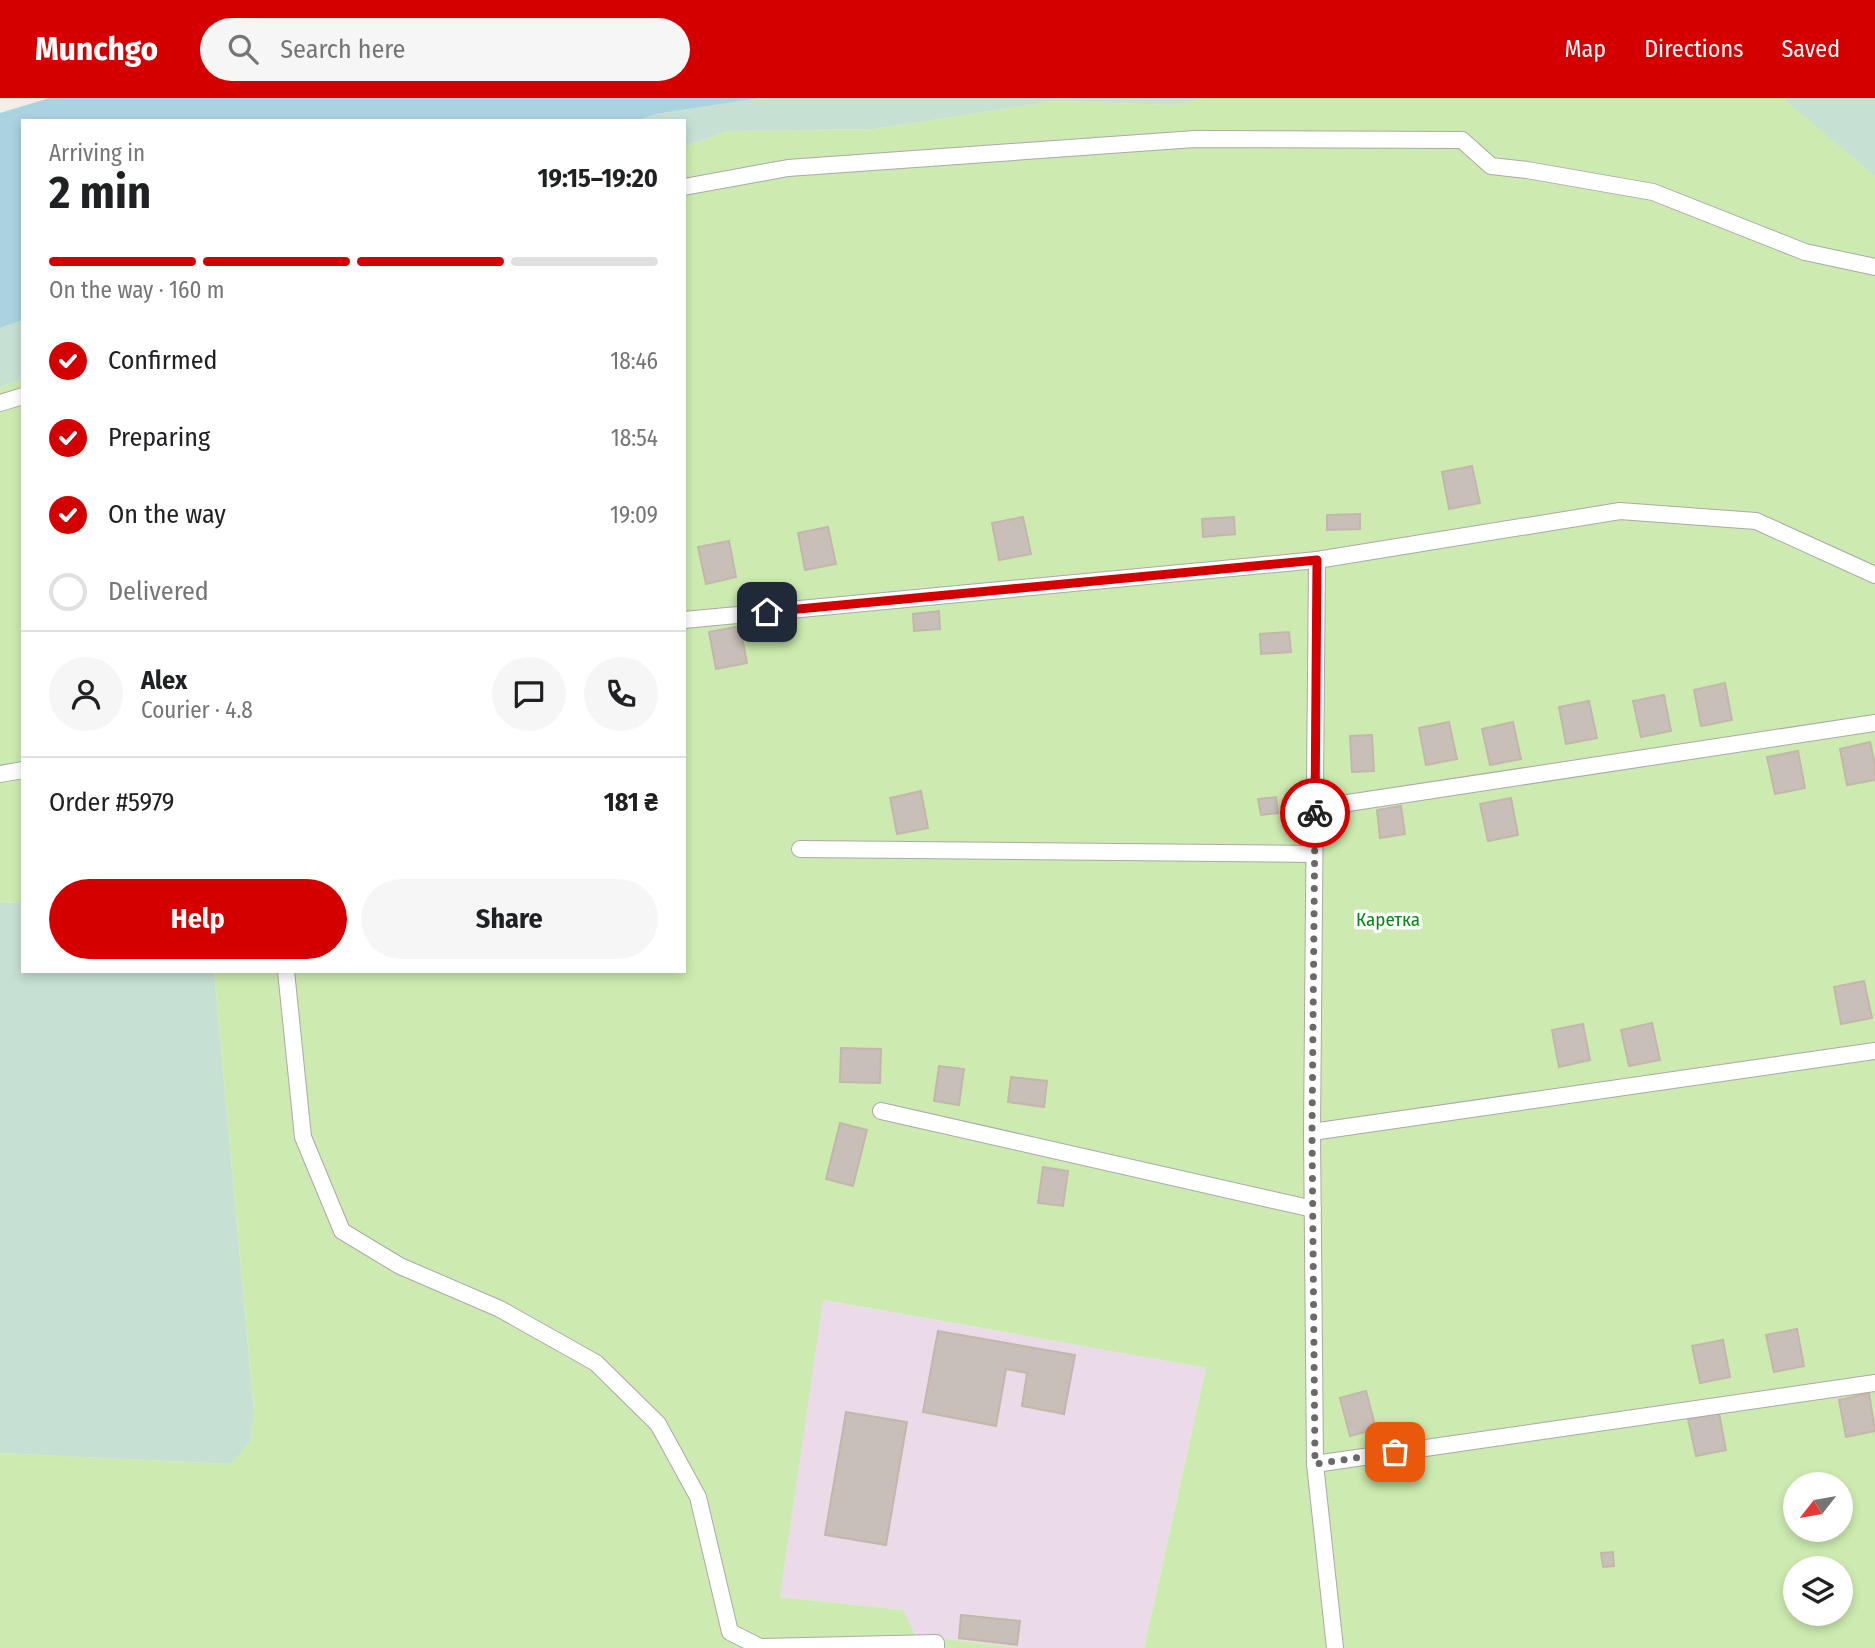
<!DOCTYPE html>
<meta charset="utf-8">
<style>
body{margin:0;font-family:"Fira Sans Condensed",sans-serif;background:#f6f6f6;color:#202124;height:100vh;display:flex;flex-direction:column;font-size:26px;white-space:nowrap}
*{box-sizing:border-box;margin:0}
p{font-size:23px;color:#757577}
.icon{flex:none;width:38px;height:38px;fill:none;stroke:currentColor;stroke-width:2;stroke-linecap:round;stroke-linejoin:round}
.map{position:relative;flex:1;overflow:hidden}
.details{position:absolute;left:21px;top:21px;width:665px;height:854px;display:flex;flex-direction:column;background:#fff;border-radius:0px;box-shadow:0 4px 10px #0003}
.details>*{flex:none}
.needle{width:46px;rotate:239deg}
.fabs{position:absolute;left:1783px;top:1374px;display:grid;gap:14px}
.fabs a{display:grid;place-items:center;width:70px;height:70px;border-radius:50%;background:#fff;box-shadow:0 4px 10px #0003;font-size:35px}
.pin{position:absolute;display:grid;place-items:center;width:60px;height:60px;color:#fff;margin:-30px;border-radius:14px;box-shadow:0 4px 10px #0006}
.courier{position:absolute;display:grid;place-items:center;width:70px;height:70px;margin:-35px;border:5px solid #d40000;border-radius:50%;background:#fff;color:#222;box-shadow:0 2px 9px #0007}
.overview em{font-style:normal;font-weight:700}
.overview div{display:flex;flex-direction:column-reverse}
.overview{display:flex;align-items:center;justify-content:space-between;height:119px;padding:0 28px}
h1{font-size:46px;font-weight:700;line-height:52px}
.bar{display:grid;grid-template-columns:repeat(4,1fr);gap:10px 7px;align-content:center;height:84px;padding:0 28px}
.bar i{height:9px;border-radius:5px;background:#e0e0e0}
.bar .current{background:#d40000}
.bar p{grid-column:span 4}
.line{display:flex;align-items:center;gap:18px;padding:0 28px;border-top:2px solid #e0e0e0}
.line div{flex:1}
.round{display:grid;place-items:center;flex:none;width:74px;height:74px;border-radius:37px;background:#f6f6f6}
ol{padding:0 28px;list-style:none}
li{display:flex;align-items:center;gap:21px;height:77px}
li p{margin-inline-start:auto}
li .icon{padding:7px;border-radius:50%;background:#d40000;color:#fff;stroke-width:4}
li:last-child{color:#757577}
li i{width:38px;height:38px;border:4px solid #e0e0e0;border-radius:50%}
.action{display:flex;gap:14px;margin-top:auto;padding:14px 28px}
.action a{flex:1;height:80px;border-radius:42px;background:#d40000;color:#fff;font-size:28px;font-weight:700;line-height:80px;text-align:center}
.action a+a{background:#f6f6f6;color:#202124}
header{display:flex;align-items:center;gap:42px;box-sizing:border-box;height:98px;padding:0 35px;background:#d40000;color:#fff}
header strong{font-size:33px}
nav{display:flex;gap:38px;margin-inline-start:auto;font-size:24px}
.search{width:490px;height:63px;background:#f6f6f6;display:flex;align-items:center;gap:18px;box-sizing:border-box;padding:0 24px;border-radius:38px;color:#757577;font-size:26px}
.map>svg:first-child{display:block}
.industrial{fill:#ebdbe8}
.grass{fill:#cdebb0;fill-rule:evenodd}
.wetland{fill:#c6e0d4}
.water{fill:#aad3df}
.building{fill:#c7bfb8;stroke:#c4b6ab;stroke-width:2}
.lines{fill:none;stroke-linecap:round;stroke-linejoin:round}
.lane-casing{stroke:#a9a9a9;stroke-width:18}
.lane{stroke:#fff;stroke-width:16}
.done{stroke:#6b6a68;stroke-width:7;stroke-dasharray:0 12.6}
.route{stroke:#d40000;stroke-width:9}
.labels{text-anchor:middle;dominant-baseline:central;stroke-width:7;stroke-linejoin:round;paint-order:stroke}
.park-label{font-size:19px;fill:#0c8416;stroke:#fff}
</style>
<header>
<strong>Munchgo</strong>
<div class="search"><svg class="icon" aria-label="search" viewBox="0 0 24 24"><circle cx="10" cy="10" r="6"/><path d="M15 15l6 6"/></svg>Search here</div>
<nav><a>Map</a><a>Directions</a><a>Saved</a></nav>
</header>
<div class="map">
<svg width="1875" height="1550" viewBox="0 0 1875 1550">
<rect width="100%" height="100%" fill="#f2efe9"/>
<polygon class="industrial" points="822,1202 1206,1270 1144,1550 1019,1550 914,1537 902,1512 780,1499"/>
<g class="grass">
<path d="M1206,0H1784L1875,78V1550H1144L1206,1270L823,1202L780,1499L903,1512L915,1537L1019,1550H0V1355L231,1366L250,1344L254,1314L214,873H684V49L728,33L874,31L1055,3L1174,7ZM1796,1386H1841V1432H1796ZM1796,1470H1841V1516H1796Z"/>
<polygon points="23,281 23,804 0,805 0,289"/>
</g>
<g class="wetland">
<polygon points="760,0 1206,0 1175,7 1055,3 874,31 728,33 684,49 684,23 636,23 656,16"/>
<polygon points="1784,0 1875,0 1875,78 1792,8"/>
<polygon points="23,222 23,281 0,289 0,230"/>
<polygon points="23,804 23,873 214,873 254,1315 250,1344 231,1366 0,1355 0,805"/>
</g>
<polygon class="water" points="49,0 760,0 656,16 636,23 23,23 23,222 0,230 0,15"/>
<g class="building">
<polygon points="1472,368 1480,405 1449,411 1442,374"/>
<polygon points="1360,416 1360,431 1327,432 1327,417"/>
<polygon points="1023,419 1031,456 999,462 992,425"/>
<polygon points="1234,419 1235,436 1203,439 1202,421"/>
<polygon points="828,429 836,466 805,472 798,435"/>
<polygon points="729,443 736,479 706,486 698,449"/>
<polygon points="939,513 940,531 914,533 913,516"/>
<polygon points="740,528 747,565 716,571 709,534"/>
<polygon points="1289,534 1291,554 1261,556 1260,536"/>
<polygon points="1725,585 1732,622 1701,628 1694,592"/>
<polygon points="1664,597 1671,633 1641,639 1633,603"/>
<polygon points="1589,603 1597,640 1566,646 1559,609"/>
<polygon points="1449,624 1457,661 1426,667 1419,630"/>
<polygon points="1513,624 1521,661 1490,667 1482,631"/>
<polygon points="1372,637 1374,673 1352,674 1350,638"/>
<polygon points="1870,644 1875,667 1875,682 1847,687 1840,651"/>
<polygon points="1798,653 1805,690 1775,696 1767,659"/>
<polygon points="921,693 928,730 897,736 890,700"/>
<polygon points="1276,699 1278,715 1261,717 1258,701"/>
<polygon points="1511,700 1518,737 1488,743 1480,706"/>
<polygon points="1401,708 1405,736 1380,740 1377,712"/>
<polygon points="1864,883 1872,920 1841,926 1834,889"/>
<polygon points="1652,925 1660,962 1629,968 1621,932"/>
<polygon points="1583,926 1590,962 1559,969 1552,932"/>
<polygon points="841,950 881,951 880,985 840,984"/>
<polygon points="939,968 964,971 959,1007 934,1003"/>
<polygon points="1011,979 1047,983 1044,1009 1008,1004"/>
<polygon points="840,1025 867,1032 853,1088 826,1081"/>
<polygon points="1043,1069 1068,1073 1063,1108 1038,1105"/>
<polygon points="1797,1231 1804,1268 1774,1274 1766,1237"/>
<polygon points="938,1233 1075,1257 1064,1316 1022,1308 1027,1275 1006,1271 996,1328 923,1314"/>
<polygon points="1723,1242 1730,1279 1700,1285 1692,1248"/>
<polygon points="1366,1293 1376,1331 1350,1338 1340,1300"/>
<polygon points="1869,1295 1875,1333 1846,1339 1839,1302"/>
<polygon points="846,1314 907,1324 886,1447 825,1437"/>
<polygon points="1719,1315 1726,1352 1696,1358 1688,1321"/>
<polygon points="1613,1454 1614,1468 1603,1469 1601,1455"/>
<polygon points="961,1517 1020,1523 1017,1547 959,1540"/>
</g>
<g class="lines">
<defs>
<g id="lane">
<polyline points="684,89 788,70 1195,41 1462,42 1491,68 1527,72 1653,94 1805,154 1875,169"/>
<polyline points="0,305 23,298"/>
<polyline points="684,522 1317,462"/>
<polyline points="0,676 23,672"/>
<polyline points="1315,710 1875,625"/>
<polyline points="800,751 1314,756"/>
<polyline points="286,873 303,1039 342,1133 400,1168 500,1211 596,1265 658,1326 698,1399 730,1534 760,1549 936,1545 936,1550"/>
<polyline points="881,1013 1313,1111"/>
<polyline points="1312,1034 1875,953"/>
<polyline points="1315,1366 1875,1285"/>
<polyline points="1335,1550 1315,1366 1312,1034 1317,462 1620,413 1756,423 1875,477"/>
</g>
</defs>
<use href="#lane" class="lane-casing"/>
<use href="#lane" class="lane"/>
</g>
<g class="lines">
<polyline class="done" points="1315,715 1312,1034 1315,1366 1395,1354"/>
<polyline class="route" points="767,514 1317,462 1315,715"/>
</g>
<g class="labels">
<g class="park-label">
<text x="1388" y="821">Каретка</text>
</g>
</g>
</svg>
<div class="fabs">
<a><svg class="needle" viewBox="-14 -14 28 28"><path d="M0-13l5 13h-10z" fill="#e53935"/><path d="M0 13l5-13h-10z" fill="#757577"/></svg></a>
<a><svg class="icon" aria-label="layers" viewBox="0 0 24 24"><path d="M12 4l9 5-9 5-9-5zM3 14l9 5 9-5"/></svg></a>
</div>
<div class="pin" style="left:1395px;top:1354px;background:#ea580c"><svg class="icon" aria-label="bag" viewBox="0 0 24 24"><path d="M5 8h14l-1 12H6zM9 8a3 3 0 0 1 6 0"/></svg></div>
<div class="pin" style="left:767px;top:514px;background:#1f2937"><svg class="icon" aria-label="home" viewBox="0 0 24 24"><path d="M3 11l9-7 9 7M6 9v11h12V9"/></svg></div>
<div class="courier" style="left:1315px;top:715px"><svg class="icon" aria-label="bike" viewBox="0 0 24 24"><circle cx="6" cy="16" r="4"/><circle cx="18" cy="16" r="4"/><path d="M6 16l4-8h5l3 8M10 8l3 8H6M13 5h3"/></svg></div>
<section class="details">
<div class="overview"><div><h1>2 min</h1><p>Arriving in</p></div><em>19:15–19:20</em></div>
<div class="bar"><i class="current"></i><i class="current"></i><i class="current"></i><i></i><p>On the way · 160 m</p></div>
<ol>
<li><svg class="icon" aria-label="check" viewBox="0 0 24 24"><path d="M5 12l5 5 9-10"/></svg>Confirmed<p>18:46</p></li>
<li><svg class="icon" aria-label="check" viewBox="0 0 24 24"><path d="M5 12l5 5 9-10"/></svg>Preparing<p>18:54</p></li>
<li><svg class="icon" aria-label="check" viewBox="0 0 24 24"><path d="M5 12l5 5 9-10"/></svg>On the way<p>19:09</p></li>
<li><i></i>Delivered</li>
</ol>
<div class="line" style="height:126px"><a class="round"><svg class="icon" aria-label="person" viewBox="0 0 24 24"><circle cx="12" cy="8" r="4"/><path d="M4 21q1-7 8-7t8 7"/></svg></a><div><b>Alex</b><p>Courier · 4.8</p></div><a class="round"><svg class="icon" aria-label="chat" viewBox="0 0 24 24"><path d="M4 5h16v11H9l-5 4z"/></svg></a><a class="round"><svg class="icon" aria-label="phone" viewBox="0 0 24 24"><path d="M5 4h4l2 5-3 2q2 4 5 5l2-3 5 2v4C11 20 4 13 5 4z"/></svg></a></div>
<div class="line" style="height:91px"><div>Order #5979</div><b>181 ₴</b></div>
<div class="action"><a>Help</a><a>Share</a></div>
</section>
</div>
